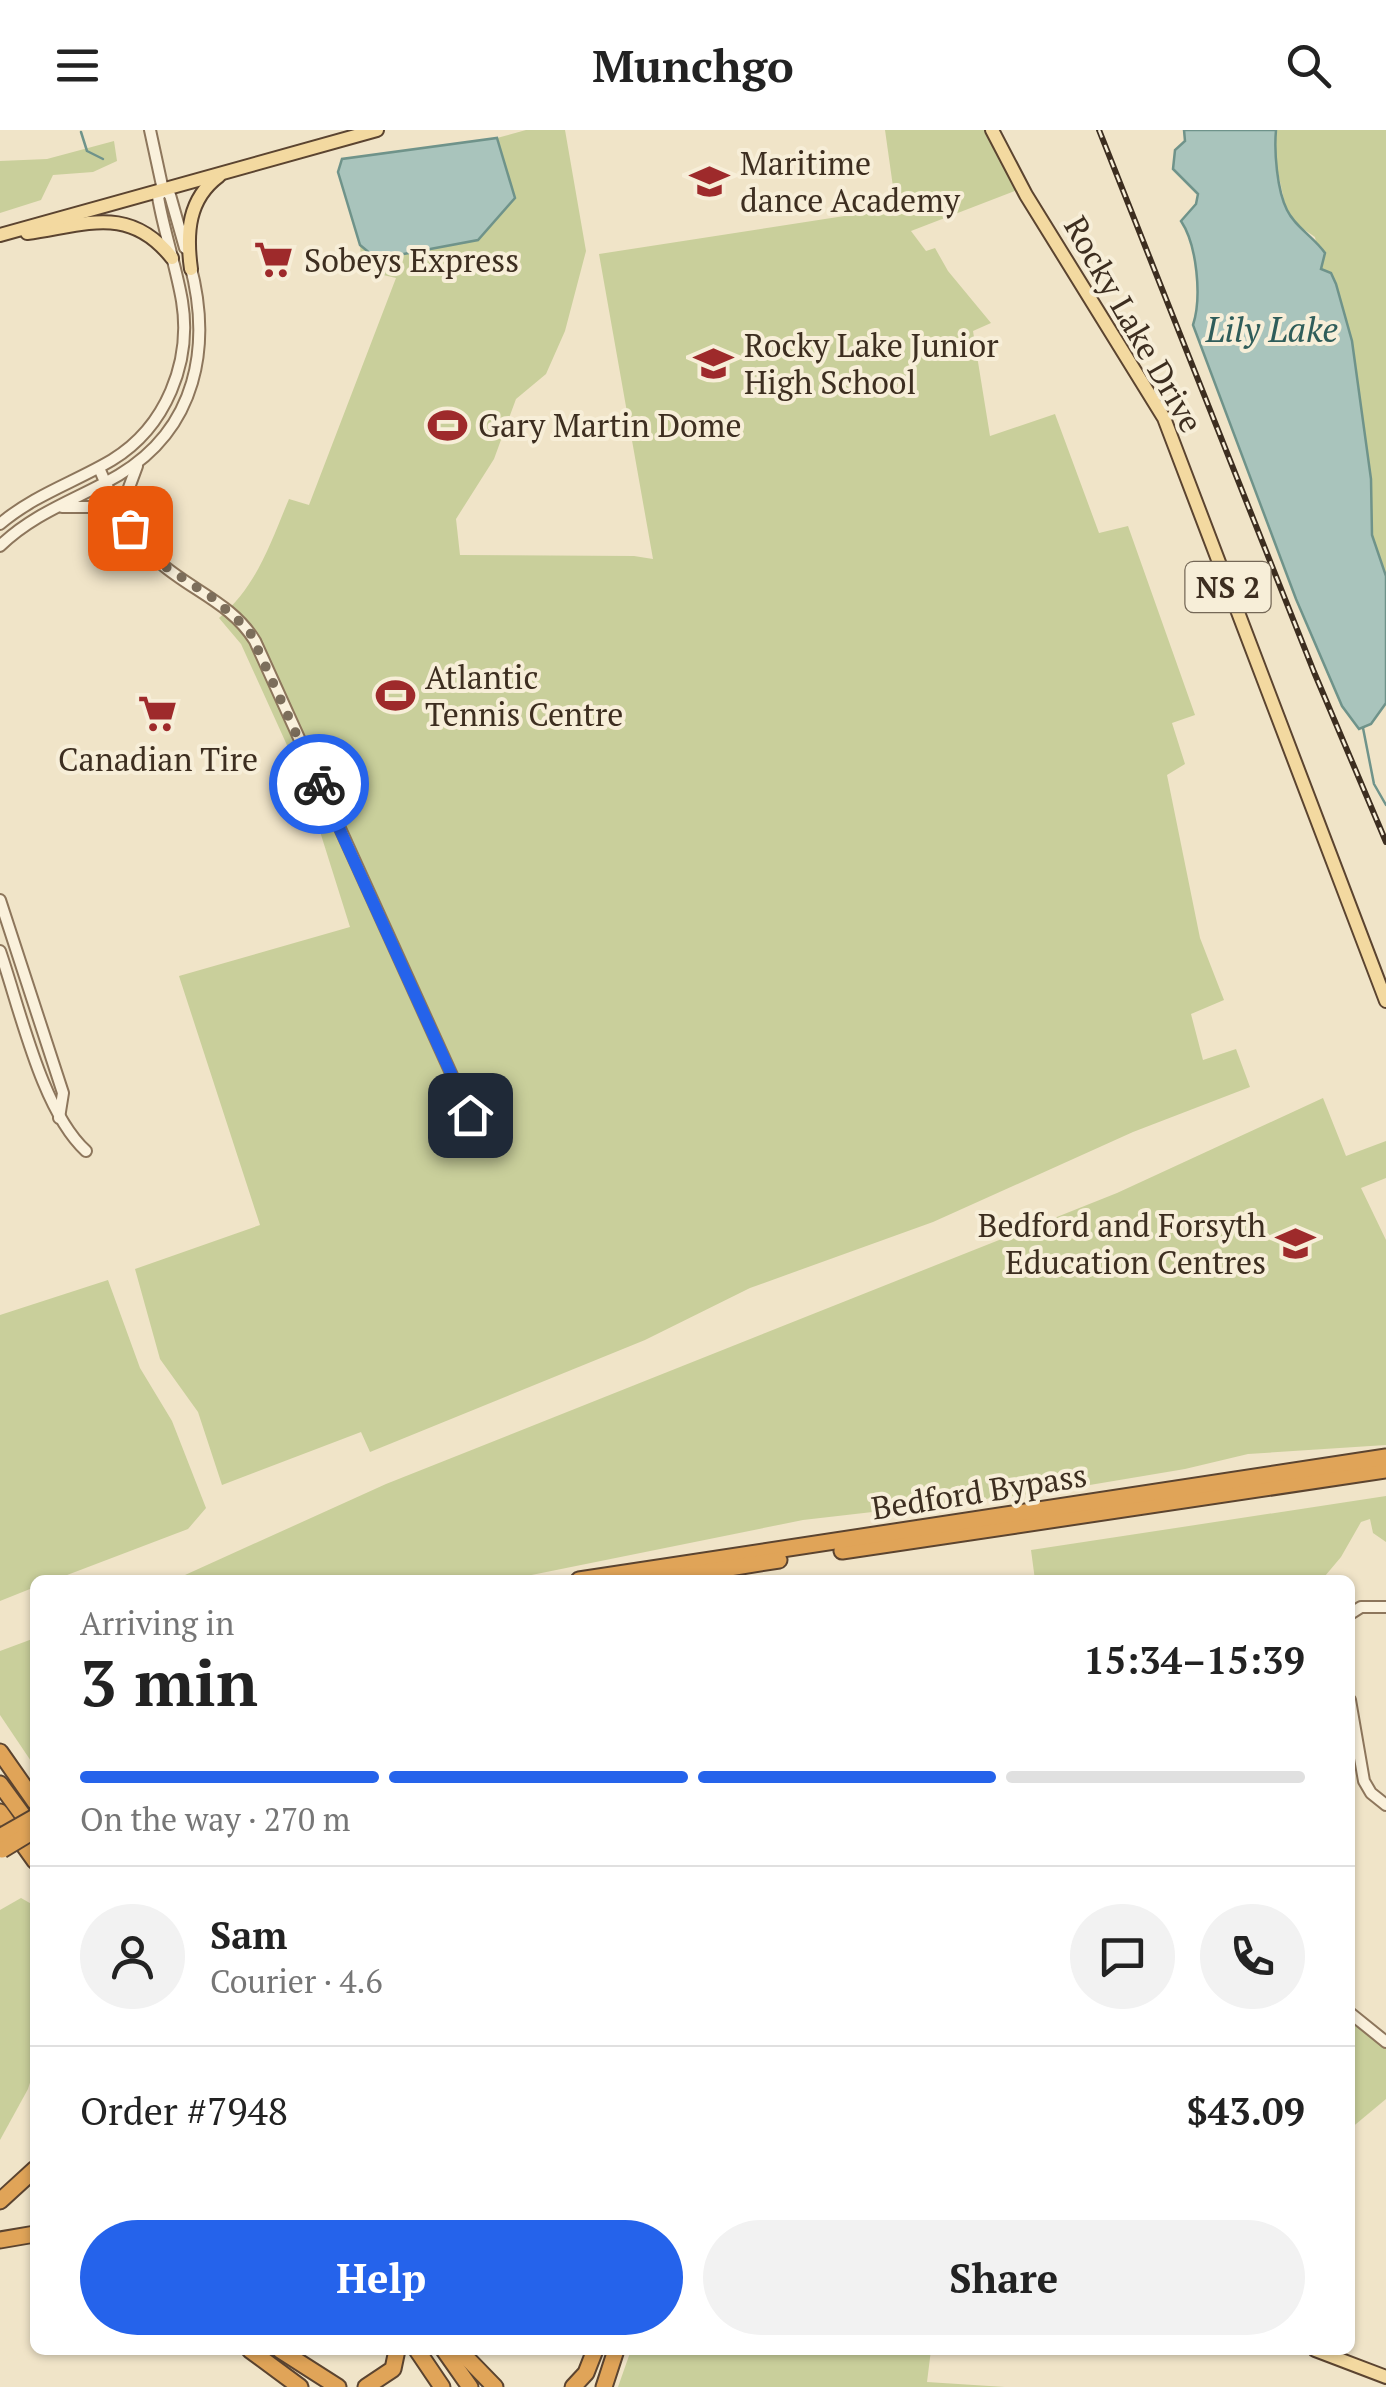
<!DOCTYPE html>
<meta charset="utf-8">
<style>
body{margin:0;font-family:"PT Serif",serif;background:#f2f2f2;color:#222;height:100vh;display:flex;flex-direction:column;font-size:38px;white-space:nowrap}
*{box-sizing:border-box;margin:0}
p{font-size:32px;color:#767676}
.icon{flex:none;width:55px;height:55px;fill:none;stroke:currentColor;stroke-width:2;stroke-linecap:round;stroke-linejoin:round}
.map{position:relative;flex:1;overflow:hidden}
.sheet{position:absolute;left:30px;top:1445px;width:1325px;height:780px;display:flex;flex-direction:column;background:#fff;border-radius:15px;box-shadow:0 2px 8px #0004}
.sheet>*{flex:none}
.pin{position:absolute;display:grid;place-items:center;width:85px;height:85px;color:#fff;margin:-42px;border-radius:20px;box-shadow:0 5px 15px #0006}
.courier{position:absolute;display:grid;place-items:center;width:100px;height:100px;margin:-50px;border:8px solid #2563eb;border-radius:50%;background:#fff;color:#222;box-shadow:0 2px 12px #0007}
.headline em{font-style:normal;font-weight:600}
.headline div{display:flex;flex-direction:column-reverse}
.headline{display:flex;align-items:center;justify-content:space-between;height:170px;padding:0 50px}
h1{font-size:65px;font-weight:600;line-height:75px}
.bar{display:grid;grid-template-columns:repeat(4,1fr);gap:15px 10px;align-content:center;height:120px;padding:0 50px}
.bar i{height:12px;border-radius:8px;background:#e0e0e0}
.bar .selected{background:#2563eb}
.bar p{grid-column:span 4}
.line{display:flex;align-items:center;gap:25px;padding:0 50px;border-top:2px solid #e0e0e0}
.line div{flex:1}
.round{display:grid;place-items:center;flex:none;width:105px;height:105px;border-radius:52px;background:#f2f2f2}
.button{display:flex;gap:20px;margin-top:auto;padding:20px 50px}
.button a{flex:1;height:115px;border-radius:60px;background:#2563eb;color:#fff;font-size:40px;font-weight:600;line-height:115px;text-align:center}
.button a+a{background:#f2f2f2;color:#222}
header{display:flex;justify-content:space-between;align-items:center;height:130px;padding:0 50px;background:#fff;font-size:45px;font-weight:600}
.map>svg:first-child{display:block}
.green{fill:#c9cf9b}
.water{fill:#a9c4bc;stroke:#6f938a;stroke-width:2.5}
.lines{fill:none;stroke-linecap:round;stroke-linejoin:round}
.stream{stroke:#6f938a;stroke-width:2.5}
.minor-casing{stroke:#8d765c;stroke-width:14}
.major-casing{stroke:#5b4430;stroke-width:16}
.highway-casing{stroke:#5b4430;stroke-width:19}
.minor{stroke:#faf1dc;stroke-width:10}
.major{stroke:#f3d9a0;stroke-width:12}
.highway{stroke:#e0a458;stroke-width:15}
.rail-casing{stroke:#3d2e20;stroke-width:6}
.rail{stroke:#f7eed8;stroke-width:2.5;stroke-dasharray:8;stroke-linecap:butt}
.highway-bridge-casing{stroke:#5b4430;stroke-width:19;stroke-linecap:butt}
.highway-bridge{stroke:#e0a458;stroke-width:15}
.done{stroke:#7c6e5b;stroke-width:10;stroke-dasharray:0 18}
.route{stroke:#2563eb;stroke-width:12}
.labels{text-anchor:middle;dominant-baseline:central;stroke-width:8;stroke-linejoin:round;paint-order:stroke}
.shield{fill:#f7eed8;stroke:#756857;stroke-width:2.5}
.shield-label{font-size:30px;font-weight:bold;fill:#3d2e20}
.poi-label{font-size:32px;fill:#3d2e20;stroke:#f7eed8;text-anchor:start}
.street-label{font-size:32px;fill:#3d2e20;stroke:#f7eed8}
.water-label{font-size:35px;font-style:italic;fill:#2f5d5a;stroke:#f7eed8}
</style>
<header><svg class="icon" aria-label="menu" viewBox="0 0 24 24"><path d="M4 6h16M4 12h16M4 18h16"/></svg>Munchgo<svg class="icon" aria-label="search" viewBox="0 0 24 24"><circle cx="10" cy="10" r="6"/><path d="M15 15l6 6"/></svg></header>
<div class="map">
<svg width="1386" height="2257" viewBox="0 0 1386 2257">
<rect width="100%" height="100%" fill="#f0e4c8"/>
<g class="green">
<path d="M526,0H565L586,121L565,201L546,244L516,269L494,329L456,389L460,425L634,426L653,429L599,124L896,78L885,0H996L1020,59L911,101L926,121L935,118L948,141L991,193L973,201L990,306L1055,284L1099,403L1128,396L1195,585L1172,593L1185,634L1167,645L1200,808L1224,870L1191,884L1203,930L1236,919L1250,957L1133,1002L933,1092L750,1158L645,1210L370,1322L361,1302L222,1355L198,1282L160,1229L135,1139L260,1095L179,846L350,797L306,657L241,514L219,488C257,456 270,414 289,369L309,375L396,148L362,140L360,115L378,129L515,68L497,8Z"/>
<polygon points="1276,0 1386,0 1386,446 1372,405 1371,349 1352,211 1336,154 1321,139 1315,107 1299,96 1286,79 1274,24"/>
<polygon points="114,11 117,31 93,42 53,45 41,70 0,83 0,31 47,29"/>
<polygon points="1323,968 1346,1026 1386,1011 1386,1048 1361,1058 1386,1110 1386,1315 1248,1324 1185,1339 1054,1361 803,1390 507,1450 174,1450 386,1354 1117,1063"/>
<polygon points="108,1150 140,1238 172,1291 206,1378 188,1399 54,1450 35,1450 35,1457 0,1471 0,1185"/>
<polygon points="1386,1366 1386,1412 1373,1403 1370,1389 1361,1392 1341,1427 1325,1446 1327,1450 1035,1450 1031,1420"/>
<polygon points="35,1508 35,1637 0,1585 0,1521"/>
<polygon points="21,1768 35,1776 35,1937 28,1959 0,2010 0,1780"/>
<polygon points="1350,1884 1386,1916 1386,1969 1350,1999"/>
<polygon points="631,2220 931,2220 927,2252 1005,2257 618,2257"/>
</g>
<g class="water">
<path d="M1184,0H1276C1274,22 1277,60 1287,80C1295,97 1314,107 1325,123L1321,139L1331,143L1336,154L1352,211L1371,349L1372,405L1386,446V573L1371,594L1359,599L1342,576L1296,469L1193,195C1202,167 1197,115 1181,91L1196,74L1198,64L1173,39L1175,20L1185,11Z"/>
<polygon points="497,8 515,68 478,110 377,129 360,115 338,42 342,29"/>
</g>
<g class="lines">
<g class="stream">
<polyline points="81,2 87,21 103,29"/>
<polyline points="1363,598 1374,654 1386,675"/>
</g>
<defs>
<g id="minor">
<polyline points="163,60 170,65 185,118"/>
<path d="M99,338C113,371 130,407 158,431C190,460 232,473 255,511L470,985"/>
<polyline points="62,377 94,377 124,395"/>
<polyline points="129,391 127,363 137,336"/>
<path d="M0,394C34,365 75,352 112,330C166,297 192,232 182,171C176,136 164,102 158,67L163,60L150,0"/>
<path d="M0,416C35,382 78,369 119,345C197,298 212,216 190,134"/>
<polyline points="0,770 63,963 59,988"/>
<path d="M0,821C20,879 42,981 86,1021"/>
<polyline points="1350,1484 1361,1477 1386,1477"/>
<polyline points="1350,1570 1364,1651 1371,1663 1386,1675"/>
<polyline points="1350,1883 1386,1912"/>
</g>
<g id="major">
<polyline points="992,0 1026,65 1164,288 1386,871"/>
<path d="M27,103C86,95 129,74 172,128"/>
<polyline points="0,105 377,0"/>
<path d="M191,139C186,103 188,69 219,46"/>
<polyline points="1315,2220 1386,2247"/>
</g>
<g id="highway">
<polyline points="842,1421 1386,1340"/>
<polyline points="579,1450 1386,1327"/>
<polyline points="655,1450 779,1430"/>
<polyline points="0,1622 35,1672"/>
<polyline points="0,1654 33,1699"/>
<polyline points="0,1682 35,1731"/>
<polyline points="0,2071 35,2039"/>
<polyline points="0,2110 35,2104"/>
<polyline points="250,2220 300,2257"/>
<polyline points="280,2220 338,2257"/>
<polyline points="417,2220 442,2257"/>
<polyline points="444,2220 470,2257"/>
<polyline points="459,2220 495,2257"/>
<polyline points="366,2257 393,2239 397,2220"/>
<polyline points="573,2257 586,2243 595,2220"/>
<polyline points="604,2257 616,2220"/>
</g>
</defs>
<use href="#minor" class="minor-casing"/>
<use href="#major" class="major-casing"/>
<use href="#highway" class="highway-casing"/>
<use href="#minor" class="minor"/>
<use href="#major" class="major"/>
<use href="#highway" class="highway"/>
<defs>
<polyline id="rail" points="1099,0 1314,542 1386,712"/>
</defs>
<use href="#rail" class="rail-casing"/>
<use href="#rail" class="rail"/>
<defs>
<g id="highway-bridge">
<polyline points="0,1707 35,1687"/>
<polyline points="2,1720 35,1700"/>
</g>
</defs>
<use href="#highway-bridge" class="highway-bridge-casing"/>
<use href="#highway-bridge" class="highway-bridge"/>
</g>
<g class="lines">
<polyline class="done" points="130,398 160,433 213,468 249,500 319,654"/>
<polyline class="route" points="319,654 470,985"/>
</g>
<defs>
<symbol id="school-bare" viewBox="-9 -9 18 18"><path d="M0-5L7-2L0 1L-7-2ZM-4 1L0 2.5L4 1V4Q0 6-4 4Z" fill="#9e2a2b" stroke="#f7eed8" stroke-width="2.5" paint-order="stroke"/></symbol>
<symbol id="supermarket-bare" viewBox="-9 -9 18 18"><path d="M-6-5.5h2.5l.6 2H6L4.5 2H-2.5L-4.4-4H-6ZM-1.5 3.2a1.3 1.3 0 1 0 .1 0ZM3 3.2a1.3 1.3 0 1 0 .1 0Z" fill="#9e2a2b" stroke="#f7eed8" stroke-width="2.5" paint-order="stroke"/></symbol>
<symbol id="stadium-bare" viewBox="-9 -9 18 18"><path d="M0-5a6.5 5 0 1 0 0 10a6.5 5 0 1 0 0-10ZM-3.5-1.8h7v3.6h-7Z" fill="#9e2a2b" stroke="#f7eed8" stroke-width="2.5" paint-order="stroke"/></symbol>
</defs>
<g fill-rule="evenodd">
<use href="#school-bare" x="682" y="24" width="55" height="55"/>
<use href="#supermarket-bare" x="246" y="102" width="55" height="55"/>
<use href="#school-bare" x="686" y="206" width="55" height="55"/>
<use href="#stadium-bare" x="420" y="268" width="55" height="55"/>
<use href="#stadium-bare" x="368" y="538" width="55" height="55"/>
<use href="#supermarket-bare" x="130" y="556" width="55" height="55"/>
<use href="#school-bare" x="1268" y="1086" width="55" height="55"/>
</g>
<g class="labels">
<rect class="shield" x="1185.5" y="432" width="85" height="50" rx="8"/>
<g class="shield-label">
<text x="1228" y="457">NS 2</text>
</g>
<g class="poi-label">
<text x="740" y="33">Maritime<tspan x="740" dy="37">dance Academy</tspan></text>
<text x="304" y="130">Sobeys Express</text>
<text x="744" y="215">Rocky Lake Junior<tspan x="744" dy="37">High School</tspan></text>
<text x="478" y="295">Gary Martin Dome</text>
<text x="425" y="547">Atlantic<tspan x="425" dy="37">Tennis Centre</tspan></text>
<text x="158" y="629" text-anchor="middle">Canadian Tire</text>
<text x="1266" y="1095" text-anchor="end">Bedford and Forsyth<tspan x="1266" dy="37">Education Centres</tspan></text>
</g>
<g class="street-label">
<text transform="translate(1134 194) rotate(60)">Rocky Lake Drive</text>
<text transform="translate(979 1361) rotate(-9)">Bedford Bypass</text>
</g>
<g class="water-label">
<text x="1272" y="199">Lily Lake</text>
</g>
</g>
</svg>
<div class="pin" style="left:130px;top:398px;background:#ea580c"><svg class="icon" aria-label="bag" viewBox="0 0 24 24"><path d="M5 8h14l-1 12H6zM9 8a3 3 0 0 1 6 0"/></svg></div>
<div class="pin" style="left:470px;top:985px;background:#1f2937"><svg class="icon" aria-label="home" viewBox="0 0 24 24"><path d="M3 11l9-7 9 7M6 9v11h12V9"/></svg></div>
<div class="courier" style="left:319px;top:654px"><svg class="icon" aria-label="bike" viewBox="0 0 24 24"><circle cx="6" cy="16" r="4"/><circle cx="18" cy="16" r="4"/><path d="M6 16l4-8h5l3 8M10 8l3 8H6M13 5h3"/></svg></div>
<section class="sheet">
<div class="headline"><div><h1>3 min</h1><p>Arriving in</p></div><em>15:34–15:39</em></div>
<div class="bar"><i class="selected"></i><i class="selected"></i><i class="selected"></i><i></i><p>On the way · 270 m</p></div>
<div class="line" style="height:180px"><a class="round"><svg class="icon" aria-label="person" viewBox="0 0 24 24"><circle cx="12" cy="8" r="4"/><path d="M4 21q1-7 8-7t8 7"/></svg></a><div><b>Sam</b><p>Courier · 4.6</p></div><a class="round"><svg class="icon" aria-label="chat" viewBox="0 0 24 24"><path d="M4 5h16v11H9l-5 4z"/></svg></a><a class="round"><svg class="icon" aria-label="phone" viewBox="0 0 24 24"><path d="M5 4h4l2 5-3 2q2 4 5 5l2-3 5 2v4C11 20 4 13 5 4z"/></svg></a></div>
<div class="line" style="height:130px"><div>Order #7948</div><b>$43.09</b></div>
<div class="button"><a>Help</a><a>Share</a></div>
</section>
</div>
